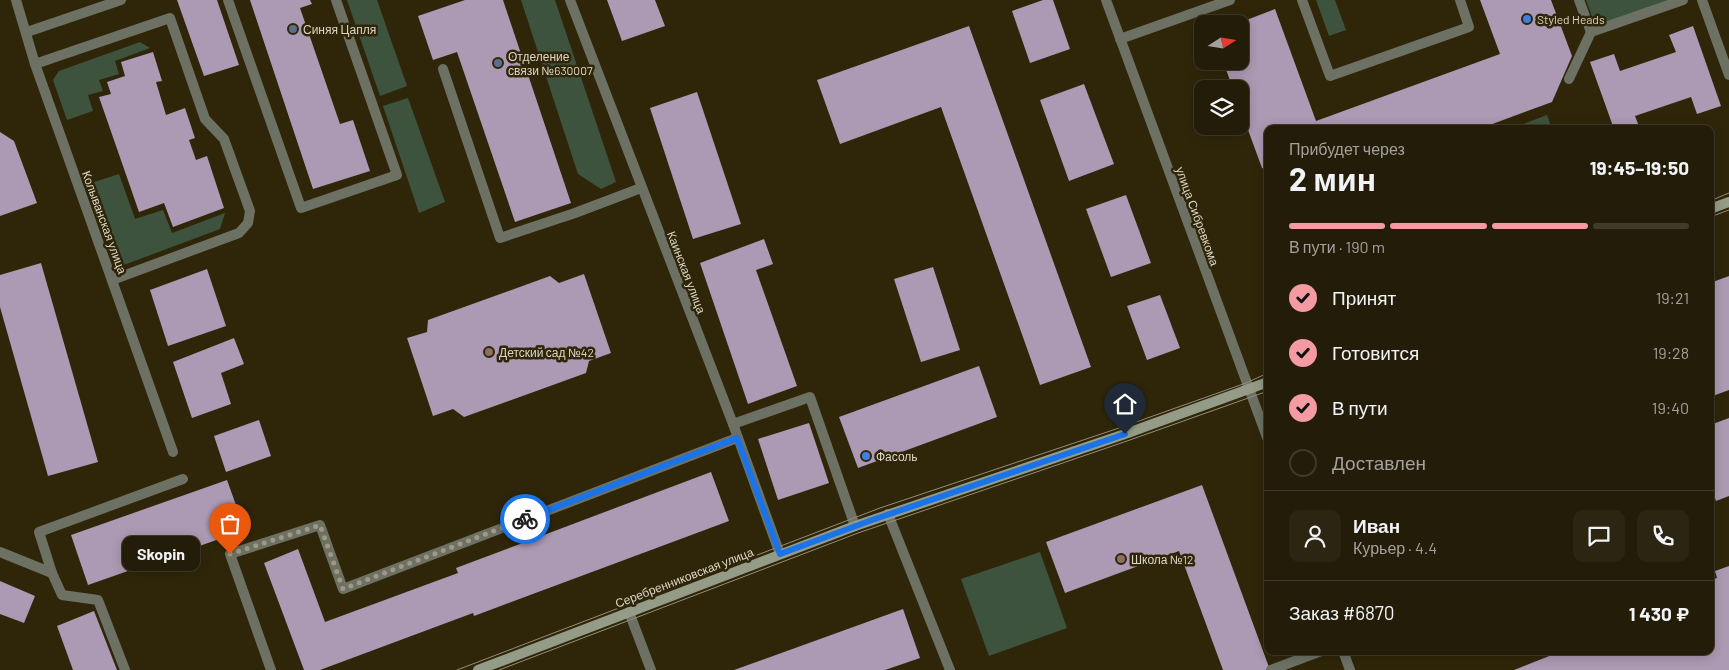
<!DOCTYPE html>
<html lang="ru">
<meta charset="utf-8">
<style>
body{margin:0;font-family:Barlow,sans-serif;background:#2b2512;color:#f1f3f6;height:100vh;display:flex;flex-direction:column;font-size:19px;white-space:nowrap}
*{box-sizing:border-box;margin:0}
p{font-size:16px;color:#a3a19c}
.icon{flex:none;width:28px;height:28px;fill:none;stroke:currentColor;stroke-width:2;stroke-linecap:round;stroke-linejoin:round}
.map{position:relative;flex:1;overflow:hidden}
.panel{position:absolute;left:1264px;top:125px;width:450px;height:530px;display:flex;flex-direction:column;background:#231c08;border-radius:10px;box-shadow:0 2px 12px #0003,0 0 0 1px #403a29}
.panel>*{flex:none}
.needle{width:32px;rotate:78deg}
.fabs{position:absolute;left:1194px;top:15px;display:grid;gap:10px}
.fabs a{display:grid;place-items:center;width:55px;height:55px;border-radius:10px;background:#231c08;box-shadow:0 2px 12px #0003,0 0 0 1px #403a29;font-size:25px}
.pin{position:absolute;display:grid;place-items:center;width:42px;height:42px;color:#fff;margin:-51px -21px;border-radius:50% 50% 50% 0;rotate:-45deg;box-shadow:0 0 5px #0007}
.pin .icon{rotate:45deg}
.courier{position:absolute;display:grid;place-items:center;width:50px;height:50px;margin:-25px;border:4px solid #1a73e8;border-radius:50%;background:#fff;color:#222;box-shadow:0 1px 6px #0007}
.bubble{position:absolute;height:35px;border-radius:10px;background:#231c08;box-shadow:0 2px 12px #0003,0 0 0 1px #403a29;font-size:16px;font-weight:700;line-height:35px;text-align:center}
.head em{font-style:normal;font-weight:700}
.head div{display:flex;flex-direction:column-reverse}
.head{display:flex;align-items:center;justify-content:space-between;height:85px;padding:0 25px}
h1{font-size:32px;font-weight:700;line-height:38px}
.bar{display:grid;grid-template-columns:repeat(4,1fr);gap:8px 5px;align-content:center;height:60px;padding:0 25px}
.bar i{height:6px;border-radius:4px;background:#403a29}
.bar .current{background:#f49aa1}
.bar p{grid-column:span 4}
.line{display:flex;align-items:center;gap:12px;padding:0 25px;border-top:1px solid #403a29}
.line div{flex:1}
.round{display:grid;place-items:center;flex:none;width:52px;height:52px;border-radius:10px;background:#2b2512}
ol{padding:0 25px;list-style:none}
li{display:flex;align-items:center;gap:15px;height:55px}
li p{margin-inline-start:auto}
li .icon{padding:5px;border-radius:50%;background:#f49aa1;color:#111;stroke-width:4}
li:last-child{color:#a3a19c}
li i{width:28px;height:28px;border:2px solid #403a29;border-radius:50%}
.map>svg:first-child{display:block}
.green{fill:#3e533d}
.building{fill:#ac99b3}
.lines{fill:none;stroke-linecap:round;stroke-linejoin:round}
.lane{stroke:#6d7164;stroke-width:10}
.street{stroke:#6d7164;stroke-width:10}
.secondary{stroke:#949b86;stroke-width:10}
.tram{stroke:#948d78;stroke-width:1}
.done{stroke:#9f9884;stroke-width:5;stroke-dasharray:0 9}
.route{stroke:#1a73e8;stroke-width:6}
.shop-dot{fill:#3f7fe0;stroke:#2f260a;stroke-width:2}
.service-dot{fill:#5c6f8a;stroke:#2f260a;stroke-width:2}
.education-dot{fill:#8d6e63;stroke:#2f260a;stroke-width:2}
.labels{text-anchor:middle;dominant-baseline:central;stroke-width:5;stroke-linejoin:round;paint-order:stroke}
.poi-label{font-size:12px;fill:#dcd6c6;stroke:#2f260a;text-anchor:start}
.street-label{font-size:12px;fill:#dcd6c6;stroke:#2f260a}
</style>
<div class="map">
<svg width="1729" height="670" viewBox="0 0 1729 670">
<rect width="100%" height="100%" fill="#2f260a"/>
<g class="green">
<polygon points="347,0 377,0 407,86 380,96"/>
<polygon points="521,0 555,0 616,182 601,189 578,174"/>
<polygon points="1316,0 1335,0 1346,30 1329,36"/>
<polygon points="1586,0 1671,0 1597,30"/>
<polygon points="140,42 150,48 115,61 119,74 99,80 103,91 88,95 93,111 67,120 53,80 59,71"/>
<polygon points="408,98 445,202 419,213 383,106"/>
<polygon points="1547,115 1552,129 1510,129"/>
<polygon points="119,174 135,219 163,210 172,233 225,213 220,229 121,266 91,183"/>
<polygon points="1040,552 1067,628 989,656 961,579"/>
</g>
<g class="building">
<polygon points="177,0 217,0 239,65 204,76"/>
<polygon points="250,0 310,0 312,4 300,8 340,124 353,120 370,171 313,189"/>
<polygon points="465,0 503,0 571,203 515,222 457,52 433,60 418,16"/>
<polygon points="607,0 655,0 665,26 622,41"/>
<polygon points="1043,0 1053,0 1070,49 1030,63 1012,11"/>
<polygon points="1480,0 1551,0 1572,56 1552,102 1479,129 1268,129 1268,171 1262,168 1240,108 1240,89 1233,89 1223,61 1240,61 1240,24 1236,24 1275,9 1316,121 1500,54"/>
<polygon points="969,26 1091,367 1040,385 941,107 840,144 817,80"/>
<polygon points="1693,26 1721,106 1697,114 1691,97 1635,116 1640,129 1614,129 1590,62 1614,54 1620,71 1676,52 1669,35"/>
<polygon points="153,52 162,81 156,82 166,115 185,108 195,138 189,140 196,160 207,156 224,208 173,227 164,203 139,212 99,97 111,94 107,82 125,76 121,62"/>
<polygon points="1084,84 1114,164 1069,181 1040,100"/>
<polygon points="697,92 741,224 693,239 650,108"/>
<polygon points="0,132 14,141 37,203 0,216"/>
<polygon points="1126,195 1151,263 1111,277 1086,209"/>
<polygon points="764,239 773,264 756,270 797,386 748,404 700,263"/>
<polygon points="41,263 98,462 48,476 0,307 0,275"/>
<polygon points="933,267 960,350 921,362 894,279"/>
<polygon points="207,269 226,326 168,346 150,290"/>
<polygon points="584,274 611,353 589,361 586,373 464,417 453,409 433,416 407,338 427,332 428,320 550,276 559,283"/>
<polygon points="1729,276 1729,390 1710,397 1710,283"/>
<polygon points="1160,295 1180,348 1147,360 1127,306"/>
<polygon points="234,338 244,364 221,373 231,404 192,418 173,362"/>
<polygon points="979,366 997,417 858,468 839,417"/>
<polygon points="1729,418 1729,496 1716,501 1710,483 1710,425"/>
<polygon points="259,420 271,456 226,472 214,436"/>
<polygon points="809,423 829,483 778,500 758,439"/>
<polygon points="711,472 729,521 474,616 473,613 320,670 304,670 264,563 298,549 325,622 458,573 456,568"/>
<polygon points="227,480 245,530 88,585 71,535"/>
<polygon points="1202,485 1270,670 1223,670 1179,551 1065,593 1046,542"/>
<polygon points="1729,566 1729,670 1514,670 1562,651 1661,651 1663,656 1676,651 1710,651 1710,580 1717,578 1715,571"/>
<polygon points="0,581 35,596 24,623 0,614"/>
<polygon points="903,609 920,658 885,670 734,670"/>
<polygon points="94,611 117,670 73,670 57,626"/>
</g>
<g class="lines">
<g class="lane">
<polyline points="228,0 301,208 397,175 336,0"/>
<polyline points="1302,0 1330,76 1469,27 1460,0"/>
<polyline points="1579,0 1591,32"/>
<polyline points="1702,0 1729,75"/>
<polyline points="27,32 121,0"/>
<polyline points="1120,39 1230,0"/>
<polyline points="35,64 170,18 205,119 224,139 250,211 248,223 239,233 112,280"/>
<polyline points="443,69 500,238 575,213 641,188"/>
<polyline points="1569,79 1591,32 1683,0"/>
<polyline points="733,424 810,397 855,526"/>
<polyline points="888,514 950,670"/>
<polyline points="52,573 39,532 183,479"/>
<polyline points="629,612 651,670"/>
<polyline points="271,670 230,554 320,525 343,589 737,438"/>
<polyline points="1271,670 1321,651"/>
</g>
<g class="street">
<polyline points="16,0 35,64 173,452"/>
<polyline points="570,0 733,424 780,554"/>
<polyline points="1106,0 1268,440"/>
<polyline points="0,552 52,573 62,595 98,600 125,670"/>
<polyline points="1343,651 1350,670"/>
</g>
<g class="secondary">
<polyline points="1710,209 1729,202"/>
<polyline points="478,670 855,526 1125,434 1268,382"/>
</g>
<g class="tram">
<polyline points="1710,201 1729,193"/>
<polyline points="1710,217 1729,210"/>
<polyline points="457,670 880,508 1122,427 1246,383 1268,373"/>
<polyline points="499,670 858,533 1127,441 1268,391"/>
</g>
</g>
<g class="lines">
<polyline class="done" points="230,554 320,525 343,589 525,519"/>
<polyline class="route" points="525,519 737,438 780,554 872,520 1125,434"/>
</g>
<g class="shop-dot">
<circle cx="1527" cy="19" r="5"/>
<circle cx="866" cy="456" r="5"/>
</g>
<g class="service-dot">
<circle cx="293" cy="29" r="5"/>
<circle cx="498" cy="63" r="5"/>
</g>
<g class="education-dot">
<circle cx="489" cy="352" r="5"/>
<circle cx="1121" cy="559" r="5"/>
</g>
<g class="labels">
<g class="poi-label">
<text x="1537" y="19">Styled Heads</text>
<text x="303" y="29">Синяя Цапля</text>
<text x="508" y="56">Отделение<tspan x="508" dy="14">связи №630007</tspan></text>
<text x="499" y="352">Детский сад №42</text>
<text x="876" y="456">Фасоль</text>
<text x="1131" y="559">Школа №12</text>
</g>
<g class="street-label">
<text transform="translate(1198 216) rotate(70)">улица Сибревкома</text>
<text transform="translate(105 222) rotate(70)">Колыванская улица</text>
<text transform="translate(687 272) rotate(69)">Каинская улица</text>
<text transform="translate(684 577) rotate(-21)">Серебренниковская улица</text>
</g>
</g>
</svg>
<div class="fabs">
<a><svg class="needle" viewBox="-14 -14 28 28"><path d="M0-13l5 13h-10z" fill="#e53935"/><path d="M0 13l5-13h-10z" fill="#a3a19c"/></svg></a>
<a><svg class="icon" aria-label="layers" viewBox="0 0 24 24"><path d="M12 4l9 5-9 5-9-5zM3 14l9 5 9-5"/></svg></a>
</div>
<div class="pin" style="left:230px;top:554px;background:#ea580c"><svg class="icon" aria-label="bag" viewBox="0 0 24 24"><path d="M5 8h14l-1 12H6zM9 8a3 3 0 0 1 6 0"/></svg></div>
<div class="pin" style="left:1125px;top:434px;background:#1f2937"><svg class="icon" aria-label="home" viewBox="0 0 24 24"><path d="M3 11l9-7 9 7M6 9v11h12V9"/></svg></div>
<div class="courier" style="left:525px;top:519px"><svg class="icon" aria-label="bike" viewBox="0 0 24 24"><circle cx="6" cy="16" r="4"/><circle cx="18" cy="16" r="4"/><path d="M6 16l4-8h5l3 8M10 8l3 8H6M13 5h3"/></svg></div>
<div class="bubble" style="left:122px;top:536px;width:78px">Skopin</div>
<section class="panel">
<div class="head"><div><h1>2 мин</h1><p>Прибудет через</p></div><em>19:45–19:50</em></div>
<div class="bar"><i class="current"></i><i class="current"></i><i class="current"></i><i></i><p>В пути · 190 m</p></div>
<ol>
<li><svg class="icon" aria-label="check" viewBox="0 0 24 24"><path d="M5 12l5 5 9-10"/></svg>Принят<p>19:21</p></li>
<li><svg class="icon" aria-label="check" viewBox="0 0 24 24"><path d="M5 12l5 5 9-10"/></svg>Готовится<p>19:28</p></li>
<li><svg class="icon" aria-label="check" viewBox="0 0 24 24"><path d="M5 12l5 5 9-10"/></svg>В пути<p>19:40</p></li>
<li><i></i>Доставлен</li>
</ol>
<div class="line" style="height:90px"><a class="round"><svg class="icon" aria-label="person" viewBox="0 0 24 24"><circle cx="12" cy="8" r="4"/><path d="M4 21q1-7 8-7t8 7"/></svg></a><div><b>Иван</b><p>Курьер · 4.4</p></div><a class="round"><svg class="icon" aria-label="chat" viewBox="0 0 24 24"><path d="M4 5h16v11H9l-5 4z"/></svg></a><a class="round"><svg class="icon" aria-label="phone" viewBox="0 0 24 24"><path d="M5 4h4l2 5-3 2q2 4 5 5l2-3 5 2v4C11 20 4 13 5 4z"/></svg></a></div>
<div class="line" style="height:65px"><div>Заказ #6870</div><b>1 430 ₽</b></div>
</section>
</div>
